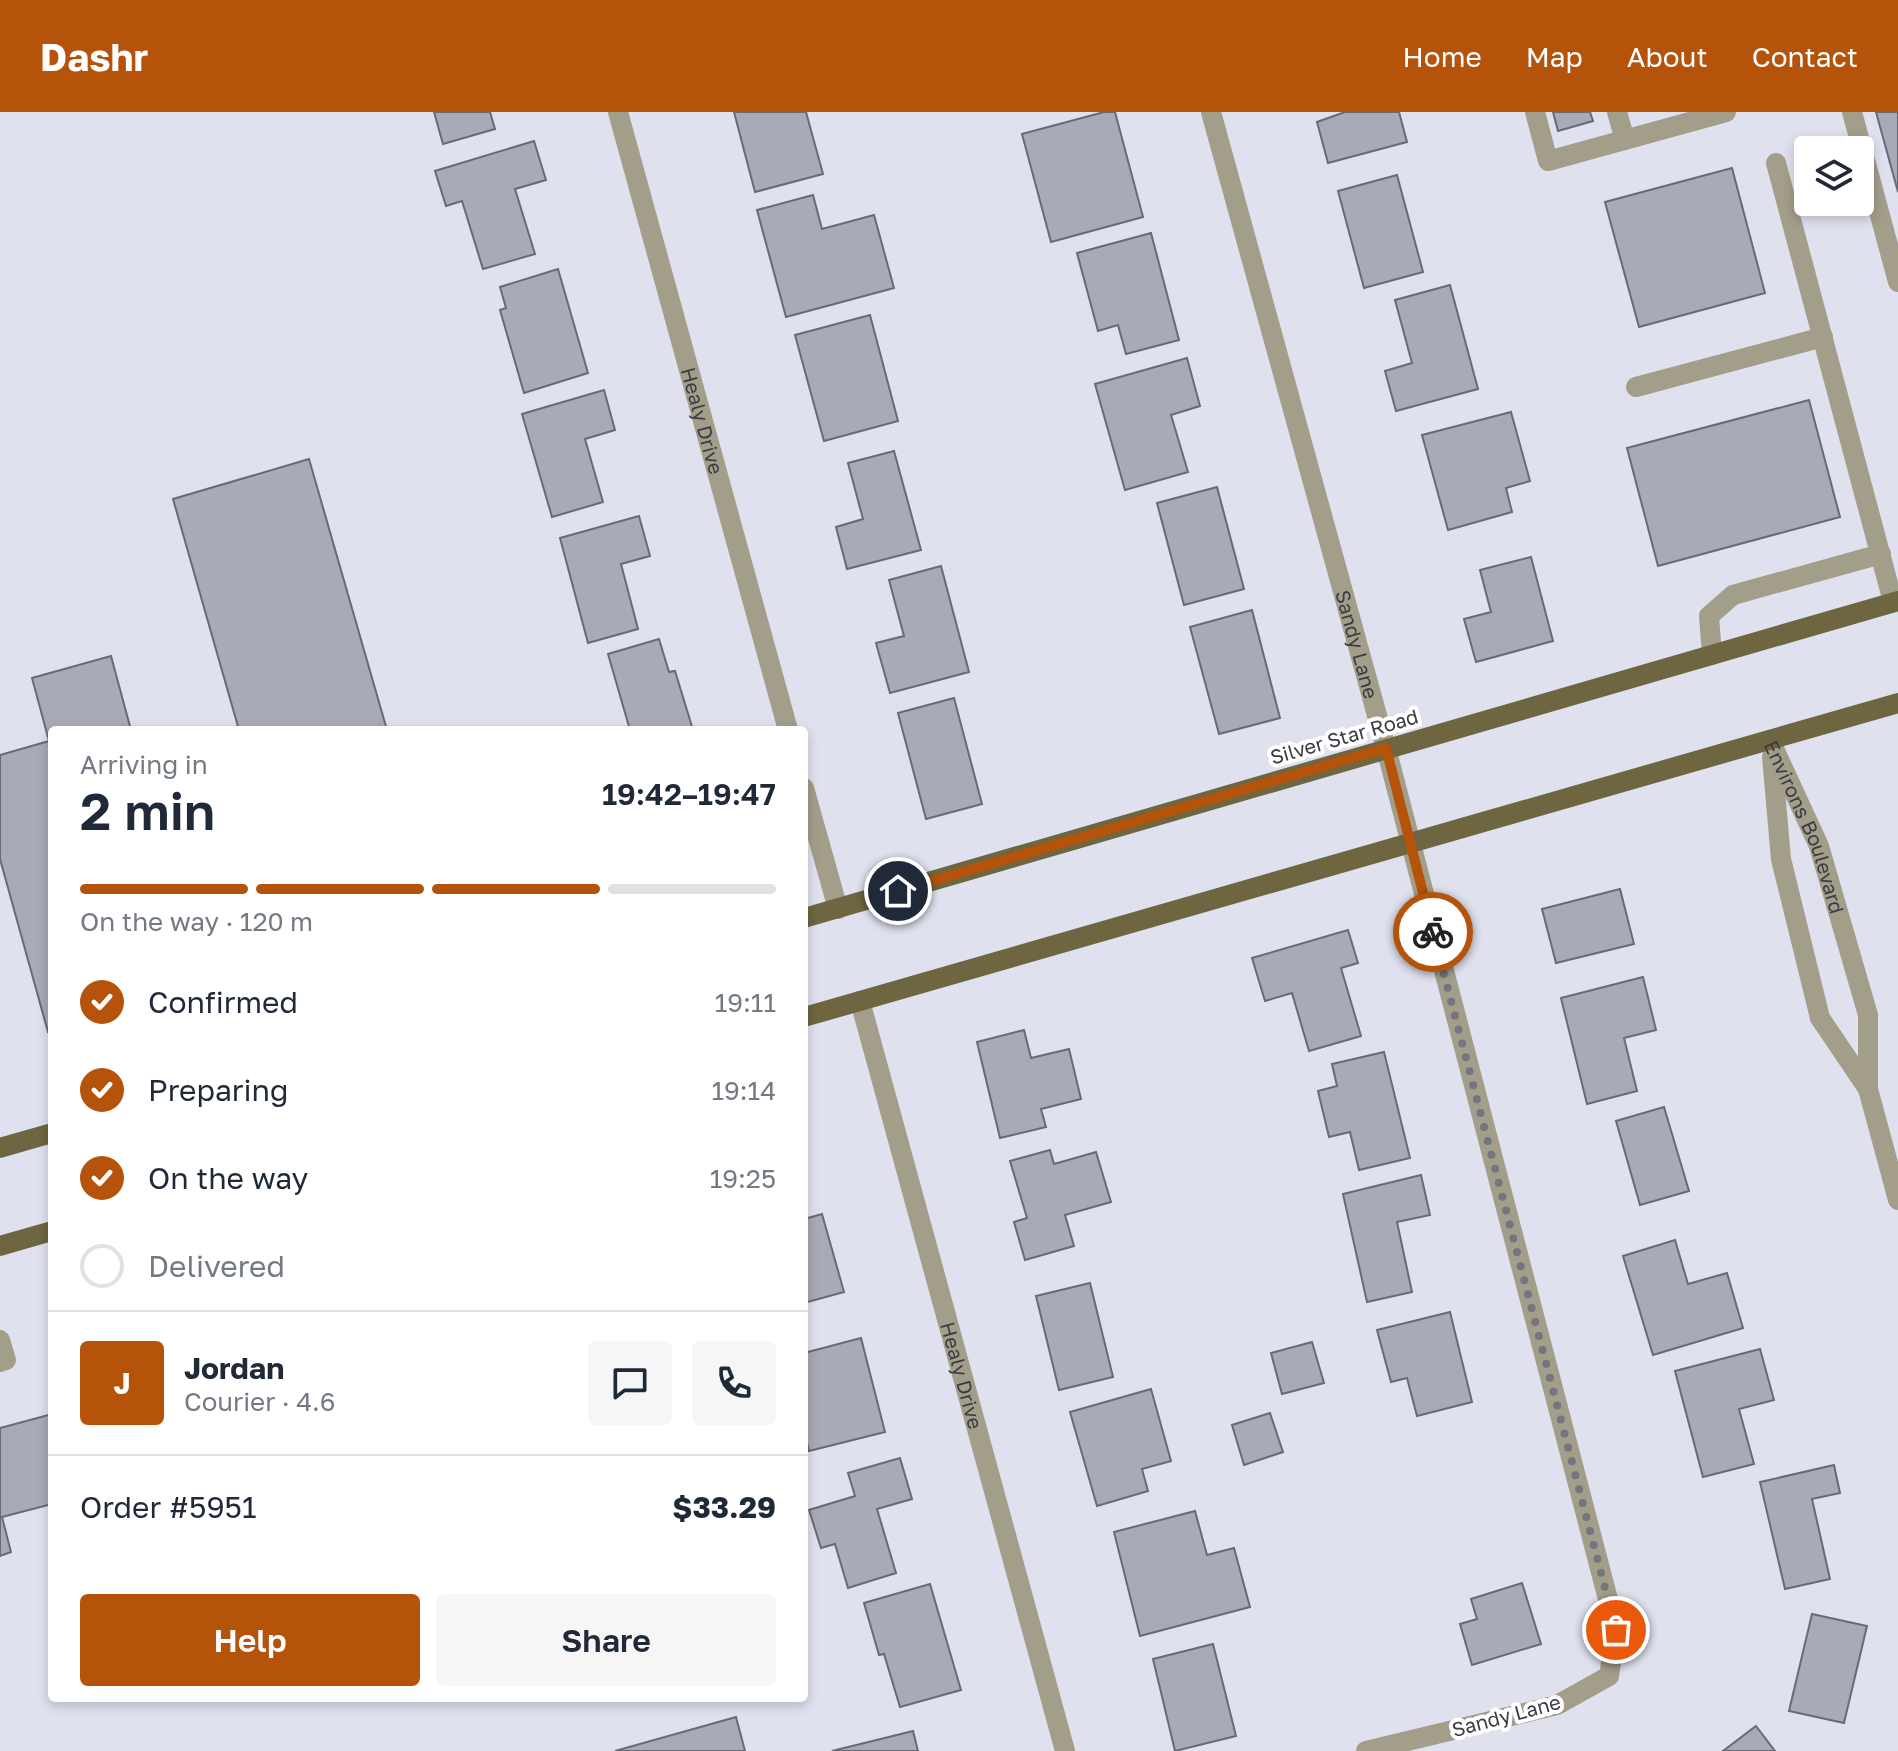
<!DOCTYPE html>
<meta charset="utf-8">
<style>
body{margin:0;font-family:"Golos Text",sans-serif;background:#f6f6f7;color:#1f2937;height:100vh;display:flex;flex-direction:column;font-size:30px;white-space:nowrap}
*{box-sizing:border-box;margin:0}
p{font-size:26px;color:#747a83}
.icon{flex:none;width:44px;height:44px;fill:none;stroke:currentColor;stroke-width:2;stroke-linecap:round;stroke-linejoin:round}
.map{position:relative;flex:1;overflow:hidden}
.sheet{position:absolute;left:48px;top:614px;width:760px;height:976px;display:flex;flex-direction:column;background:#fff;border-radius:8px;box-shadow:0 4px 12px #0003}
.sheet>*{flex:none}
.buttons{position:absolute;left:1794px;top:24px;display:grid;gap:16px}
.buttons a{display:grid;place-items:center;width:80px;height:80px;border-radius:8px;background:#fff;box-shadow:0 4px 12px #0003;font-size:40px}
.pin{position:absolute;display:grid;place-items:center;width:68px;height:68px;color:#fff;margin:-34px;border:4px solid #fff;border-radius:50%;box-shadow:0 2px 8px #0007}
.courier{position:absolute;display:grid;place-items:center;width:80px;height:80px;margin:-40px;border:6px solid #b45309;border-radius:50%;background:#fff;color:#222;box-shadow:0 2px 10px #0007}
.headline em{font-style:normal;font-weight:600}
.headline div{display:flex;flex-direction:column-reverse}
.headline{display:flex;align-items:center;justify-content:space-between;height:136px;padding:0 32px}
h1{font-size:52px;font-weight:600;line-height:60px}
.bar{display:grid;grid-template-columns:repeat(4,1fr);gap:12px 8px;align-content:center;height:96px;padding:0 32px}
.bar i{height:10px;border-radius:6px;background:#e0e1e3}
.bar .current{background:#b45309}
.bar p{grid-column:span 4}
.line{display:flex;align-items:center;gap:20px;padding:0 32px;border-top:2px solid #e0e1e3}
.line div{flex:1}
.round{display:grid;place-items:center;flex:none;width:84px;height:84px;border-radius:8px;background:#f6f6f7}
ol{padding:0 32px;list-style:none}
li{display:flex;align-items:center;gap:24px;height:88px}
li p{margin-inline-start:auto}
li .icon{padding:8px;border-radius:50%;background:#b45309;color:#fff;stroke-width:4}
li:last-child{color:#747a83}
li i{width:44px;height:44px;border:4px solid #e0e1e3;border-radius:50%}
.cta{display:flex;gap:16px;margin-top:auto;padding:16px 32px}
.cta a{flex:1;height:92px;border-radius:8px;background:#b45309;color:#fff;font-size:32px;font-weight:600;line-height:92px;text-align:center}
.cta a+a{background:#f6f6f7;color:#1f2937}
header{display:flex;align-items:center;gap:48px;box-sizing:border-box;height:112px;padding:0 40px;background:#b45309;color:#fff}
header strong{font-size:38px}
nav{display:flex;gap:44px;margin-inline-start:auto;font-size:28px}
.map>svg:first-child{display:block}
.building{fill:#a9aab7;stroke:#686a75;stroke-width:2}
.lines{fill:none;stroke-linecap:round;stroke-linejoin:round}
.minor{stroke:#a39e8a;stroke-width:20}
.major{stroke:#6e6641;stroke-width:20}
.done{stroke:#74757e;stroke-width:8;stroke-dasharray:0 14.4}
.route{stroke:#b45309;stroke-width:10}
.labels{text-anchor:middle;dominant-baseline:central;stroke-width:8;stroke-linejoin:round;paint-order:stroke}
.street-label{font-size:20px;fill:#3b3b41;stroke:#fff}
</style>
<header>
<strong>Dashr</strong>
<nav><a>Home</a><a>Map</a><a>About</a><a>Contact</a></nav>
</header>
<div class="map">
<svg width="1898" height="1639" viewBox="0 0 1898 1639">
<rect width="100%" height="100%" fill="#dfe1ef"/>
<g class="building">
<polygon points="434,0 490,0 495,17 443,32"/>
<polygon points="734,0 806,0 823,62 755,80"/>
<polygon points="1104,0 1115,0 1143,105 1051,130 1022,22"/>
<polygon points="1345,0 1399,0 1407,30 1328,51 1317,10"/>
<polygon points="1553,0 1590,0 1593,9 1558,19"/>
<polygon points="1876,0 1898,0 1898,80"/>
<polygon points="534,29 546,68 515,77 535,142 483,157 462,89 446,94 435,59"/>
<polygon points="1732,56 1765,181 1639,215 1605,90"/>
<polygon points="1397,63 1423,160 1364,176 1338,79"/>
<polygon points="813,83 822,117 874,103 894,176 786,205 757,98"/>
<polygon points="1151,121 1179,228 1126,242 1118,213 1098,219 1077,141"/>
<polygon points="558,157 588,261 524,281 500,198 506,196 500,175"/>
<polygon points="1450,173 1478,277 1396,299 1385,259 1412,251 1395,188"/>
<polygon points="870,203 898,309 824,329 795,223"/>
<polygon points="1187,246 1200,294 1171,303 1188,360 1125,378 1095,272"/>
<polygon points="604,278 615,318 585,327 603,390 552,405 522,302"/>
<polygon points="1809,288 1840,405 1658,454 1627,336"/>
<polygon points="1511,300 1530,369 1506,376 1512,400 1448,418 1422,323"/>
<polygon points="894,339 921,438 847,457 836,415 863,407 848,351"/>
<polygon points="309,347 387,618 239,618 173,387"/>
<polygon points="1217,375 1244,477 1184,493 1157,391"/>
<polygon points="639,404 650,444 621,452 638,517 588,531 560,426"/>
<polygon points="1531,445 1553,529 1476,550 1464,507 1491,500 1480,458"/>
<polygon points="941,454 969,560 890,581 876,531 904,524 889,468"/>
<polygon points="1252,498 1280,606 1219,622 1190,515"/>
<polygon points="659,527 669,560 675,559 693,618 630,618 608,542"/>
<polygon points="111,544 131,618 52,618 52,919 48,920 0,747 0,643 49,629 32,566"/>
<polygon points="954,586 982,692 926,707 898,601"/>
<polygon points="1620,777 1634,832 1556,851 1542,797"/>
<polygon points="1348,818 1358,851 1341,856 1361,924 1309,939 1292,881 1265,889 1252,846"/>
<polygon points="1643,865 1656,918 1624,926 1637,979 1587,992 1561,886"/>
<polygon points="1024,918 1031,946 1069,937 1081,987 1041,997 1046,1015 1000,1026 977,930"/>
<polygon points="1384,940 1410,1046 1359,1058 1350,1020 1329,1025 1318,979 1337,974 1332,952"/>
<polygon points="1664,995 1689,1079 1640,1093 1616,1009"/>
<polygon points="1050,1038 1054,1052 1096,1040 1111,1090 1065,1103 1074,1134 1025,1148 1014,1110 1027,1106 1010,1049"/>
<polygon points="1421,1063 1430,1103 1397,1110 1412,1180 1367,1190 1343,1082"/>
<polygon points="822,1102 844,1180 804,1191 804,1107"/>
<polygon points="1675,1128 1688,1172 1727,1161 1743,1216 1653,1243 1623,1144"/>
<polygon points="1090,1171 1113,1265 1059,1278 1036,1184"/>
<polygon points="1450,1200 1472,1290 1417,1304 1407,1266 1391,1270 1377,1218"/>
<polygon points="861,1226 885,1320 809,1339 804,1319 804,1241"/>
<polygon points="1312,1230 1324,1271 1282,1282 1271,1241"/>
<polygon points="1760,1237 1774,1288 1739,1297 1754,1352 1703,1365 1675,1259"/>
<polygon points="1151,1277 1171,1349 1142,1357 1148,1379 1097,1394 1070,1300"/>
<polygon points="1270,1301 1283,1340 1244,1353 1232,1313"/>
<polygon points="52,1302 52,1392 2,1405 11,1440 0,1444 0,1316"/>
<polygon points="900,1346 912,1387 877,1397 896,1461 848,1476 835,1432 821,1436 809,1398 855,1384 848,1361"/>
<polygon points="1834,1353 1840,1381 1812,1387 1830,1467 1785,1477 1760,1370"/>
<polygon points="1195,1399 1207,1443 1234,1436 1250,1495 1140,1524 1114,1420"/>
<polygon points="1522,1471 1541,1532 1472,1553 1460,1512 1477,1507 1471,1487"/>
<polygon points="930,1472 961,1578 900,1595 884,1542 879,1543 864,1491"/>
<polygon points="1812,1502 1867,1514 1844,1611 1789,1599"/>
<polygon points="1213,1532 1236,1624 1175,1639 1153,1547"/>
<polygon points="736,1605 745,1639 615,1639"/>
<polygon points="1756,1614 1775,1639 1723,1639"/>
<polygon points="913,1619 918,1639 832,1639"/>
</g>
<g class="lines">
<g class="minor">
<path id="s1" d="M618,0L788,618"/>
<path id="s2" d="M1211,0L1386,636L1616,1518L1609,1564L1557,1593L1366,1639"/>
<polyline points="1535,0 1548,49 1726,0"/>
<polyline points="1617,0 1625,28"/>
<polyline points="1852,0 1898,170"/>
<polyline points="1776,51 1893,490"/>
<polyline points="1636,275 1823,225"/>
<polyline points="1712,543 1709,504 1733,483 1881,442"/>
<path id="s3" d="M1770,628L1819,734L1868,903V977L1898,1088"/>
<polyline points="1772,645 1781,747 1820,906 1868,977"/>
<polyline points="804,676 838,797"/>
<path id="s4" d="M860,889L1065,1639"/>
<polyline points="0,1228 6,1248 0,1250"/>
</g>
<g class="major">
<polyline points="804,806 1898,489"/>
<polyline points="804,905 1898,591"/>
<polyline points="0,1036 52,1021"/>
<polyline points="0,1134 52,1119"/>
</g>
</g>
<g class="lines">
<polyline class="done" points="1433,820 1616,1518"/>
<polyline class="route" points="898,779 1386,636 1433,820"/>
</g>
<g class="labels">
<g class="street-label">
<text stroke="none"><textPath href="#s1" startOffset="320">Healy Drive</textPath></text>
<text stroke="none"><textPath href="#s2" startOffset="552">Sandy Lane</textPath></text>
<text transform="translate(1344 624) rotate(-16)">Silver Star Road</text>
<text stroke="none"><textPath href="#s3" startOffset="94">Environs Boulevard</textPath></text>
<text stroke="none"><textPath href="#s4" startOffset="388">Healy Drive</textPath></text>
<text transform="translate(1506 1603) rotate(-15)">Sandy Lane</text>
</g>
</g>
</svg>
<div class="buttons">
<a><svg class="icon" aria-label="layers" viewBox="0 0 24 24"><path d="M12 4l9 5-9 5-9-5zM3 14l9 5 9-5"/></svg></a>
</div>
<div class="pin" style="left:1616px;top:1518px;background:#ea580c"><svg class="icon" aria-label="bag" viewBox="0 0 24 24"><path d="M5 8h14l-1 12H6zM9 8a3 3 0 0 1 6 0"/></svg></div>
<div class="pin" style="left:898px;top:779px;background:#1f2937"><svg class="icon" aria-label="home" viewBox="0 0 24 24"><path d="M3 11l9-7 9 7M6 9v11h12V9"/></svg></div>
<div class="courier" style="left:1433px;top:820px"><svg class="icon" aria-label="bike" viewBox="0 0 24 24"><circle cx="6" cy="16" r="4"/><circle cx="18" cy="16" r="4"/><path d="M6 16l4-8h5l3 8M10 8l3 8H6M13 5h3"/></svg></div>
<section class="sheet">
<div class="headline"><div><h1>2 min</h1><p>Arriving in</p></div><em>19:42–19:47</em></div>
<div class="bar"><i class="current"></i><i class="current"></i><i class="current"></i><i></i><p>On the way · 120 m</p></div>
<ol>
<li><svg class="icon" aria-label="check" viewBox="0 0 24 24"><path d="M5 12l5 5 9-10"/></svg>Confirmed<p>19:11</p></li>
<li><svg class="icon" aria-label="check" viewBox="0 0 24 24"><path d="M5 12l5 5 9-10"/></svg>Preparing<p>19:14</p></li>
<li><svg class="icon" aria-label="check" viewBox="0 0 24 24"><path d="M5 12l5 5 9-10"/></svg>On the way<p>19:25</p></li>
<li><i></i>Delivered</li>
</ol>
<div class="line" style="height:144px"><b class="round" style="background:#b45309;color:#fff">J</b><div><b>Jordan</b><p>Courier · 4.6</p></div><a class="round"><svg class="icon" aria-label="chat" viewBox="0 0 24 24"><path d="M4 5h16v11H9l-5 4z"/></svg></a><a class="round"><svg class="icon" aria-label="phone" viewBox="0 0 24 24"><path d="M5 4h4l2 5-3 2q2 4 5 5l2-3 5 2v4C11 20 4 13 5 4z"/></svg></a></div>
<div class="line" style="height:104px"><div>Order #5951</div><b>$33.29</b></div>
<div class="cta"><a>Help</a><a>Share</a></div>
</section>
</div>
